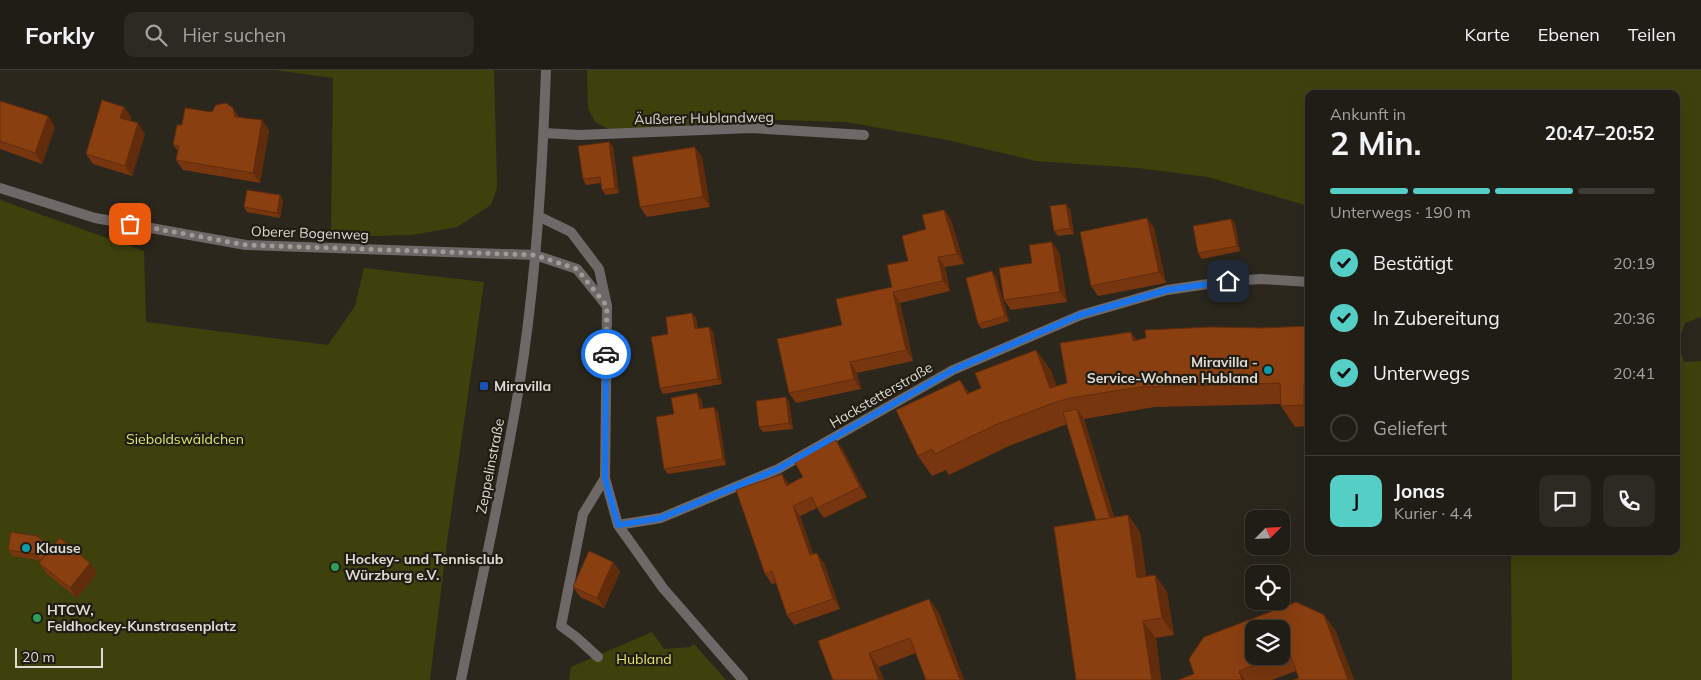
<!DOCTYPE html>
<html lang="de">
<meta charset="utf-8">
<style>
body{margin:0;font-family:Mulish,sans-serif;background:#2d2a23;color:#f1f3f6;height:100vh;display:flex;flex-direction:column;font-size:19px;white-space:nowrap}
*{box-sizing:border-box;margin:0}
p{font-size:16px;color:#a2a2a1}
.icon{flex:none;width:28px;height:28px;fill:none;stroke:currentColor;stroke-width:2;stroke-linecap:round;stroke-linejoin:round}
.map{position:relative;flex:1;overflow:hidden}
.drawer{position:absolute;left:1305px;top:20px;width:375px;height:465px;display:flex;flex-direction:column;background:#201d16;border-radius:10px;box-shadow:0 5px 20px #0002,0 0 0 1px #3d3b35}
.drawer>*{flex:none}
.needle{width:32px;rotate:66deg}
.fabs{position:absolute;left:1245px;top:440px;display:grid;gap:10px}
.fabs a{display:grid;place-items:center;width:45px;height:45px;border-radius:10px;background:#201d16;box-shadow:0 5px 20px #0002,0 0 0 1px #3d3b35;font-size:25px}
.scale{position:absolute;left:15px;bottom:12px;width:88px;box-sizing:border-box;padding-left:5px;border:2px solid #dedbd5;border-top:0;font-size:14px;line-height:18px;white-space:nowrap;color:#dedbd5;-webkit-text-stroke:4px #211d13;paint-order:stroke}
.pin{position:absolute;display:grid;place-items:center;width:42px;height:42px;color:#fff;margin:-21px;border-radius:10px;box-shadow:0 2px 8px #0006}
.courier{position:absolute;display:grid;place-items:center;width:50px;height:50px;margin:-25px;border:4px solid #1a73e8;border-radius:50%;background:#fff;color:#222;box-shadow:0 1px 6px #0007}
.summary em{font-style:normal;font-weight:700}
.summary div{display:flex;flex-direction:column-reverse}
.summary{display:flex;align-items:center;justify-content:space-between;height:85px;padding:0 25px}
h1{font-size:32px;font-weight:700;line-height:38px}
.bar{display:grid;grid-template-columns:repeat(4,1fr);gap:8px 5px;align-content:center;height:60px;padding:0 25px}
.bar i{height:6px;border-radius:4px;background:#3d3b35}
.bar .active{background:#55cec6}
.bar p{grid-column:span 4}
.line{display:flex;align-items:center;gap:12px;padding:0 25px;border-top:1px solid #3d3b35}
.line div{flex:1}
.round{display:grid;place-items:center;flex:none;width:52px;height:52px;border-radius:10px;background:#2d2a23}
ol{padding:0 25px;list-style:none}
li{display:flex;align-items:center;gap:15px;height:55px}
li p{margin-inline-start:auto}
li .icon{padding:5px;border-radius:50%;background:#55cec6;color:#111;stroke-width:4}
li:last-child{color:#a2a2a1}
li i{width:28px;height:28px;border:2px solid #3d3b35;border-radius:50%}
header{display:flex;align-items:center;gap:30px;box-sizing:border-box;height:70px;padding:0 25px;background:#201d16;border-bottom:1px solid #3d3b35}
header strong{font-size:24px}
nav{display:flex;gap:28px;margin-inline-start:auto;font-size:18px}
.search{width:350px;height:45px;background:#2d2a23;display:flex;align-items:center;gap:12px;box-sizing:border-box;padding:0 18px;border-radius:10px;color:#a2a2a1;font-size:19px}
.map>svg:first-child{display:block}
.green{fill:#3f410d}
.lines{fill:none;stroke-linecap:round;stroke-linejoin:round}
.service{stroke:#6e6869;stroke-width:10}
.minor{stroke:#6e6869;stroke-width:10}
.tertiary{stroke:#6e6869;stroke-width:10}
.wall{fill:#77360f;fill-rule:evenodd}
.shaded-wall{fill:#612c0c}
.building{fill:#8a3f11;stroke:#612c0c}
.done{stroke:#9f9c95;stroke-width:5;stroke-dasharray:0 9}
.route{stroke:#1a73e8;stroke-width:6}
.culture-dot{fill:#0f9aa8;stroke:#211d13;stroke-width:2}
.transit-dot{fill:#1a4fb4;stroke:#211d13;stroke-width:2}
.leisure-dot{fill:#2e9e5b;stroke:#211d13;stroke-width:2}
.labels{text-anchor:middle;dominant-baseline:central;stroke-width:4.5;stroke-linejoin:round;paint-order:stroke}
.street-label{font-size:14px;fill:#dedbd5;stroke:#211d13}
.poi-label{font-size:14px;font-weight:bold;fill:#dedbd5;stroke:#211d13;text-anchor:start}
.park-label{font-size:14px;fill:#dde66b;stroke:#211d13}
</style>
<header>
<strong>Forkly</strong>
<div class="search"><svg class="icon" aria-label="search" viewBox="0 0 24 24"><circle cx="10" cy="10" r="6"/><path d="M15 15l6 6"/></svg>Hier suchen</div>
<nav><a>Karte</a><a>Ebenen</a><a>Teilen</a></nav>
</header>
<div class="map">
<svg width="1701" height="610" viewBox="0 0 1701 610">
<rect width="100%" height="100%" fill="#2b271d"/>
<g class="green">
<polygon points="275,0 494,0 497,118 491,135 457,157 412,165 331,167 333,8"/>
<polygon points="587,0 1701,0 1701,247 1685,253 1678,273 1684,292 1701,291 1701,610 1512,610 1511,481 1676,481 1676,24 1309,24 1309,136 1207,107 1138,98 1036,91 947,70 846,52 743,49 632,64 608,59 595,52 588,38"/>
<polygon points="0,130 144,181 146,252 328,275 355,236 364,198 484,212 447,472 430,610 0,610"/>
<polygon points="652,562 664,579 690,577 694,574 726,610 569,610 571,597"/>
</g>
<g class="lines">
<g class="service">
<polyline points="544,63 579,65 752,58 864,65"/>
<polyline points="598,587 576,567 561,556 583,444 605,408"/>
</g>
<g class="minor">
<polyline points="0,118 95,148 246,175 535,185 577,199 607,236"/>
<polyline points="540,147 571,162 599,199 607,236 605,408 618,455 663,518 743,610"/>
<polyline points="618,455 661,448 778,399 953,300 1081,245 1167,220 1228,211 1262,209 1309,212"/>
</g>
<path class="tertiary" d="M461,610C481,512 503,415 519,317C536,212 542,106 546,0"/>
</g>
<g class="wall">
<polygon points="0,31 55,57 42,94 0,79"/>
<polygon points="124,37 131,47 130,51 145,64 132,106 93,94 86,84"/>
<polygon points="240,48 262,50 269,60 260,113 183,100 176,90 178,81 173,75 182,55"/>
<polygon points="609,72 613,77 619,123 606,125 602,120 601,113 586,115 583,109"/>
<polygon points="702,87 710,137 647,147 640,137"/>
<polygon points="280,125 283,131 280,148 247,142 244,137"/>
<polygon points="1070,139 1074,164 1058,166 1054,161"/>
<polygon points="944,140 951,150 964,194 945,197 950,221 900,233 913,291 857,303 861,319 796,333 789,323 842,255 892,217 908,191 926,159"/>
<polygon points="1147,148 1154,158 1166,213 1098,226 1091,216"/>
<polygon points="1231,149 1235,154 1240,181 1202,189 1198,183"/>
<polygon points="1059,182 1067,232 1011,240 1004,230 1032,193"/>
<polygon points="996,206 1009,251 982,259 978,254"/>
<polygon points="692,243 696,248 698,259 709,257 713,262 722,314 663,324 660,318 668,264"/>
<polygon points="1309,256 1309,356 1295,357 1281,336 1281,334 1155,337 1084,349 1114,447 1128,445 1140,462 1146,506 1155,505 1167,522 1174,565 1156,568 1161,610 1076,610 1096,450 1067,354 1009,376 949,405 946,400 932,406 918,386 960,310 969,323 981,318 1036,280 1051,301 1056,316 1067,313 1137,270 1262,258"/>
<polygon points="786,327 789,332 793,359 763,362 759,357"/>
<polygon points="701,329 703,339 718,342 726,395 668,404 664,399 674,344"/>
<polygon points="843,380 867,427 824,448 817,438 800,446 813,484 824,493 840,539 794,555 787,545 776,513 772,514 765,504 789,414 803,407"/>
<polygon points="52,478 90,493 97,503 77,528 46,503 39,493 40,492 38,490 12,486 8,480"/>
<polygon points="613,492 620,502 604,538 580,527 573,517"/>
<polygon points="929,529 939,543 964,610 926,610 916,583 879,597 833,610"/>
<path d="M1296,532L1324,545L1336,562L1354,610H1293L1299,608L1296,601L1272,610H1178L1194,604L1189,589L1204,567ZM1254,559H1281V586H1254Z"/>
</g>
<g class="shaded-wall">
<polygon points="124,37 131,47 127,58 120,48"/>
<polygon points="233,38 240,48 235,47"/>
<polygon points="48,46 55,57 42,94 35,83"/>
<polygon points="262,50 269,60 260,113 253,103"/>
<polygon points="138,53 145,64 132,106 125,96"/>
<polygon points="609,72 613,77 619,123 615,118"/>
<polygon points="695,77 702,87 710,137 703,127"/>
<polygon points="280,125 283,131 280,148 277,143"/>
<polygon points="1066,134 1070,139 1074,164 1070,158"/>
<polygon points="944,140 951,150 964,194 957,184"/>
<polygon points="1147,148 1154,158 1166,213 1159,202"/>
<polygon points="1231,149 1235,154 1240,181 1237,176"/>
<polygon points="1052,172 1059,182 1067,232 1060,222"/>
<polygon points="938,187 945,197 950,221 943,211"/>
<polygon points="992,201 996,206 1009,251 1005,246"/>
<polygon points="893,222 900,233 913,291 906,280"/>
<polygon points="692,243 696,248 699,265 695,259"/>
<polygon points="709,257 713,262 722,314 718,309"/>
<polygon points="1131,262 1146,282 1133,271"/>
<polygon points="1036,280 1051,301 1062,330 1050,318"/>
<polygon points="850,292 857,303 861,319 854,309"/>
<polygon points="960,310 974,331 967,324"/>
<polygon points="1304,313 1309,320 1309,342 1304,335"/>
<polygon points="697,323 701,329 704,345 700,339"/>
<polygon points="786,327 789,332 793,359 789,353"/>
<polygon points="714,337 718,342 726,395 723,389"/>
<polygon points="1077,339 1084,349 1119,465 1112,455"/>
<polygon points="836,370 843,380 867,427 860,417"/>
<polygon points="782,404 789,414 786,416"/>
<polygon points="793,436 800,446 817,495 810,485"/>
<polygon points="1128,445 1140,462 1149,525 1137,508"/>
<polygon points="817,483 824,493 840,539 833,529"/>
<polygon points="613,492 620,502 604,538 597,528"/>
<polygon points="90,493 97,503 77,528 70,518"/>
<polygon points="1155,505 1167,522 1174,565 1162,548"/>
<polygon points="929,529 939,543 964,610 960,610"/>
<polygon points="1324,545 1336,562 1354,610 1348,610"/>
<polygon points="1143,551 1156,568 1161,610 1152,610"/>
<polygon points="869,583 879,597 884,610 879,610"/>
<polygon points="1239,601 1245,610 1242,610"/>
</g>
<g class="building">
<polygon points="102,30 124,37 120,48 138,53 125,96 86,84"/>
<polygon points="0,31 48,46 35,83 0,71"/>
<polygon points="226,33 233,38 235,47 262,50 253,103 176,90 179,76 173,75 177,55 182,55 185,38 212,42 216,35"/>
<polygon points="609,72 615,118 602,120 600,107 583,109 578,76"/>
<polygon points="695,77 703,127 640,137 632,87"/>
<polygon points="247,120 280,125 277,143 244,137"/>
<polygon points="1066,134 1070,158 1054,161 1050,136"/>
<polygon points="944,140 957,184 938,187 943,211 893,222 906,280 850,292 854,309 789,323 777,269 842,255 836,229 892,217 887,195 908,191 902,166 926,159 922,145"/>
<polygon points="1147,148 1159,202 1091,216 1080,162"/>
<polygon points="1231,149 1237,176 1198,183 1193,156"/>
<polygon points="1052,172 1060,222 1004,230 999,198 1032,193 1029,175"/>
<polygon points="992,201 1005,246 978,254 966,208"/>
<polygon points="692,243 695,259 709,257 718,309 660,318 651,267 668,264 666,247"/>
<polygon points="1309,256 1309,313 1304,313 1304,335 1281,336 1280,313 1141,317 1070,328 1056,332 995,355 935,384 932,379 918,386 896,340 960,310 967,324 981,318 975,303 1036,280 1050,318 1067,313 1060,273 1131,262 1133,271 1146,268 1145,260 1211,257 1262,258"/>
<polygon points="697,323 700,339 714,337 723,389 664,399 656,347 674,344 671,328"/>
<polygon points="786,327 789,353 759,357 756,331"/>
<polygon points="1077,339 1110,448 1096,450 1063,342"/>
<polygon points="836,370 860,417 817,438 812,427 793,436 810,485 817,483 833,529 787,545 772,501 765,504 736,420 782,404 786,416 803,407 794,391"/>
<polygon points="1128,445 1137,508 1155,505 1162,548 1143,551 1152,610 1076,610 1054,457"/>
<polygon points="11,462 37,466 52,478 41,490 34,484 8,480"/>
<polygon points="60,468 90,493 70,518 39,493"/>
<polygon points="589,481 613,492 597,528 573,517"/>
<polygon points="929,529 960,610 926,610 910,568 869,583 879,610 833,610 818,571"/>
<polygon points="1296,532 1324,545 1348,610 1293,610 1299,608 1289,582 1281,585 1281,559 1254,559 1254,586 1278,586 1239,601 1242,610 1178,610 1194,604 1189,589 1204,567"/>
</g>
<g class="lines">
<polyline class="done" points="130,154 246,175 535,185 577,199 607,236 606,284"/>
<polyline class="route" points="606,284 605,408 618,455 661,448 778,399 953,300 1080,245 1167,220 1228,211"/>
</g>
<g class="culture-dot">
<circle cx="1268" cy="300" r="5"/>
<circle cx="26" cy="478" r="5"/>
</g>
<rect class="transit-dot" x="479" y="311" width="10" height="10" rx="2.5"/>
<g class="leisure-dot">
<circle cx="335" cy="497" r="5"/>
<circle cx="37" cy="548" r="5"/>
</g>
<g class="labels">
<g class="street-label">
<text transform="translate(704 48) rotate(-1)">Äußerer Hublandweg</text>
<text transform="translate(310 163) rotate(2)">Oberer Bogenweg</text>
<text transform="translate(881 325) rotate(-30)">Hackstetterstraße</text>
<text transform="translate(490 396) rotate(-79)">Zeppelinstraße</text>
</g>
<g class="poi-label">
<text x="1258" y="292" text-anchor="end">Miravilla -<tspan x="1258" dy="16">Service-Wohnen Hubland</tspan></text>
<text x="494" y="316">Miravilla</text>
<text x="36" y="478">Klause</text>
<text x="345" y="489">Hockey- und Tennisclub<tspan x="345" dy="16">Würzburg e.V.</tspan></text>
<text x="47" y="540">HTCW,<tspan x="47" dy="16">Feldhockey-Kunstrasenplatz</tspan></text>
</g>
<g class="park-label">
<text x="185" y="369">Sieboldswäldchen</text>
<text x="644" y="589">Hubland</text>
</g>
</g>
</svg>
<div class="fabs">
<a><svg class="needle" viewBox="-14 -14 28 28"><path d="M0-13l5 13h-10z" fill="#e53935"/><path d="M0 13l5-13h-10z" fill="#a2a2a1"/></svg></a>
<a><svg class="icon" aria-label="locate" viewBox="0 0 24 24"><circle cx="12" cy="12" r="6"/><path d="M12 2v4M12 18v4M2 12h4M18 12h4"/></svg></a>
<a><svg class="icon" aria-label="layers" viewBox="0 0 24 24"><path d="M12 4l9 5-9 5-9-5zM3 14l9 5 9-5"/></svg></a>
</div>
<div class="scale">20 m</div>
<div class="pin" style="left:130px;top:154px;background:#ea580c"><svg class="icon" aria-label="bag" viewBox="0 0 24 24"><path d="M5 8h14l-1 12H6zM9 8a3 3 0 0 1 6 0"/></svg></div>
<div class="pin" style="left:1228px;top:211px;background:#1f2937"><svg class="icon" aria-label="home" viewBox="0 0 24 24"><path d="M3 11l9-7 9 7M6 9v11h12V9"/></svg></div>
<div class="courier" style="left:606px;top:284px"><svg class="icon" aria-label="car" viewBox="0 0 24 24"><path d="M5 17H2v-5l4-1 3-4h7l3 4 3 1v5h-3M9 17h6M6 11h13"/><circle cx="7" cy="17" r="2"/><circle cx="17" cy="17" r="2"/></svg></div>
<section class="drawer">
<div class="summary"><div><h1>2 Min.</h1><p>Ankunft in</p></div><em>20:47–20:52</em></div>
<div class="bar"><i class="active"></i><i class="active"></i><i class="active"></i><i></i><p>Unterwegs · 190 m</p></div>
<ol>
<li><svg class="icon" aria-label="check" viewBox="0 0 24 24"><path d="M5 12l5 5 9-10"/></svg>Bestätigt<p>20:19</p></li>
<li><svg class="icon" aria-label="check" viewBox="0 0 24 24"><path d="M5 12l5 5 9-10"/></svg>In Zubereitung<p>20:36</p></li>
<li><svg class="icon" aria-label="check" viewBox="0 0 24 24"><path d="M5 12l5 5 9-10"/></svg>Unterwegs<p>20:41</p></li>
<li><i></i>Geliefert</li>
</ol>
<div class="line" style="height:90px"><b class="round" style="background:#55cec6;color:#111">J</b><div><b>Jonas</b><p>Kurier · 4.4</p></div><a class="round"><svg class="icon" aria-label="chat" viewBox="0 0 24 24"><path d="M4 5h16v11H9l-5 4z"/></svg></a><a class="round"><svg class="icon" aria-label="phone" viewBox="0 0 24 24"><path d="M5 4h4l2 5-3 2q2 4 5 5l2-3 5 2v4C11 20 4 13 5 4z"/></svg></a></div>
</section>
</div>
